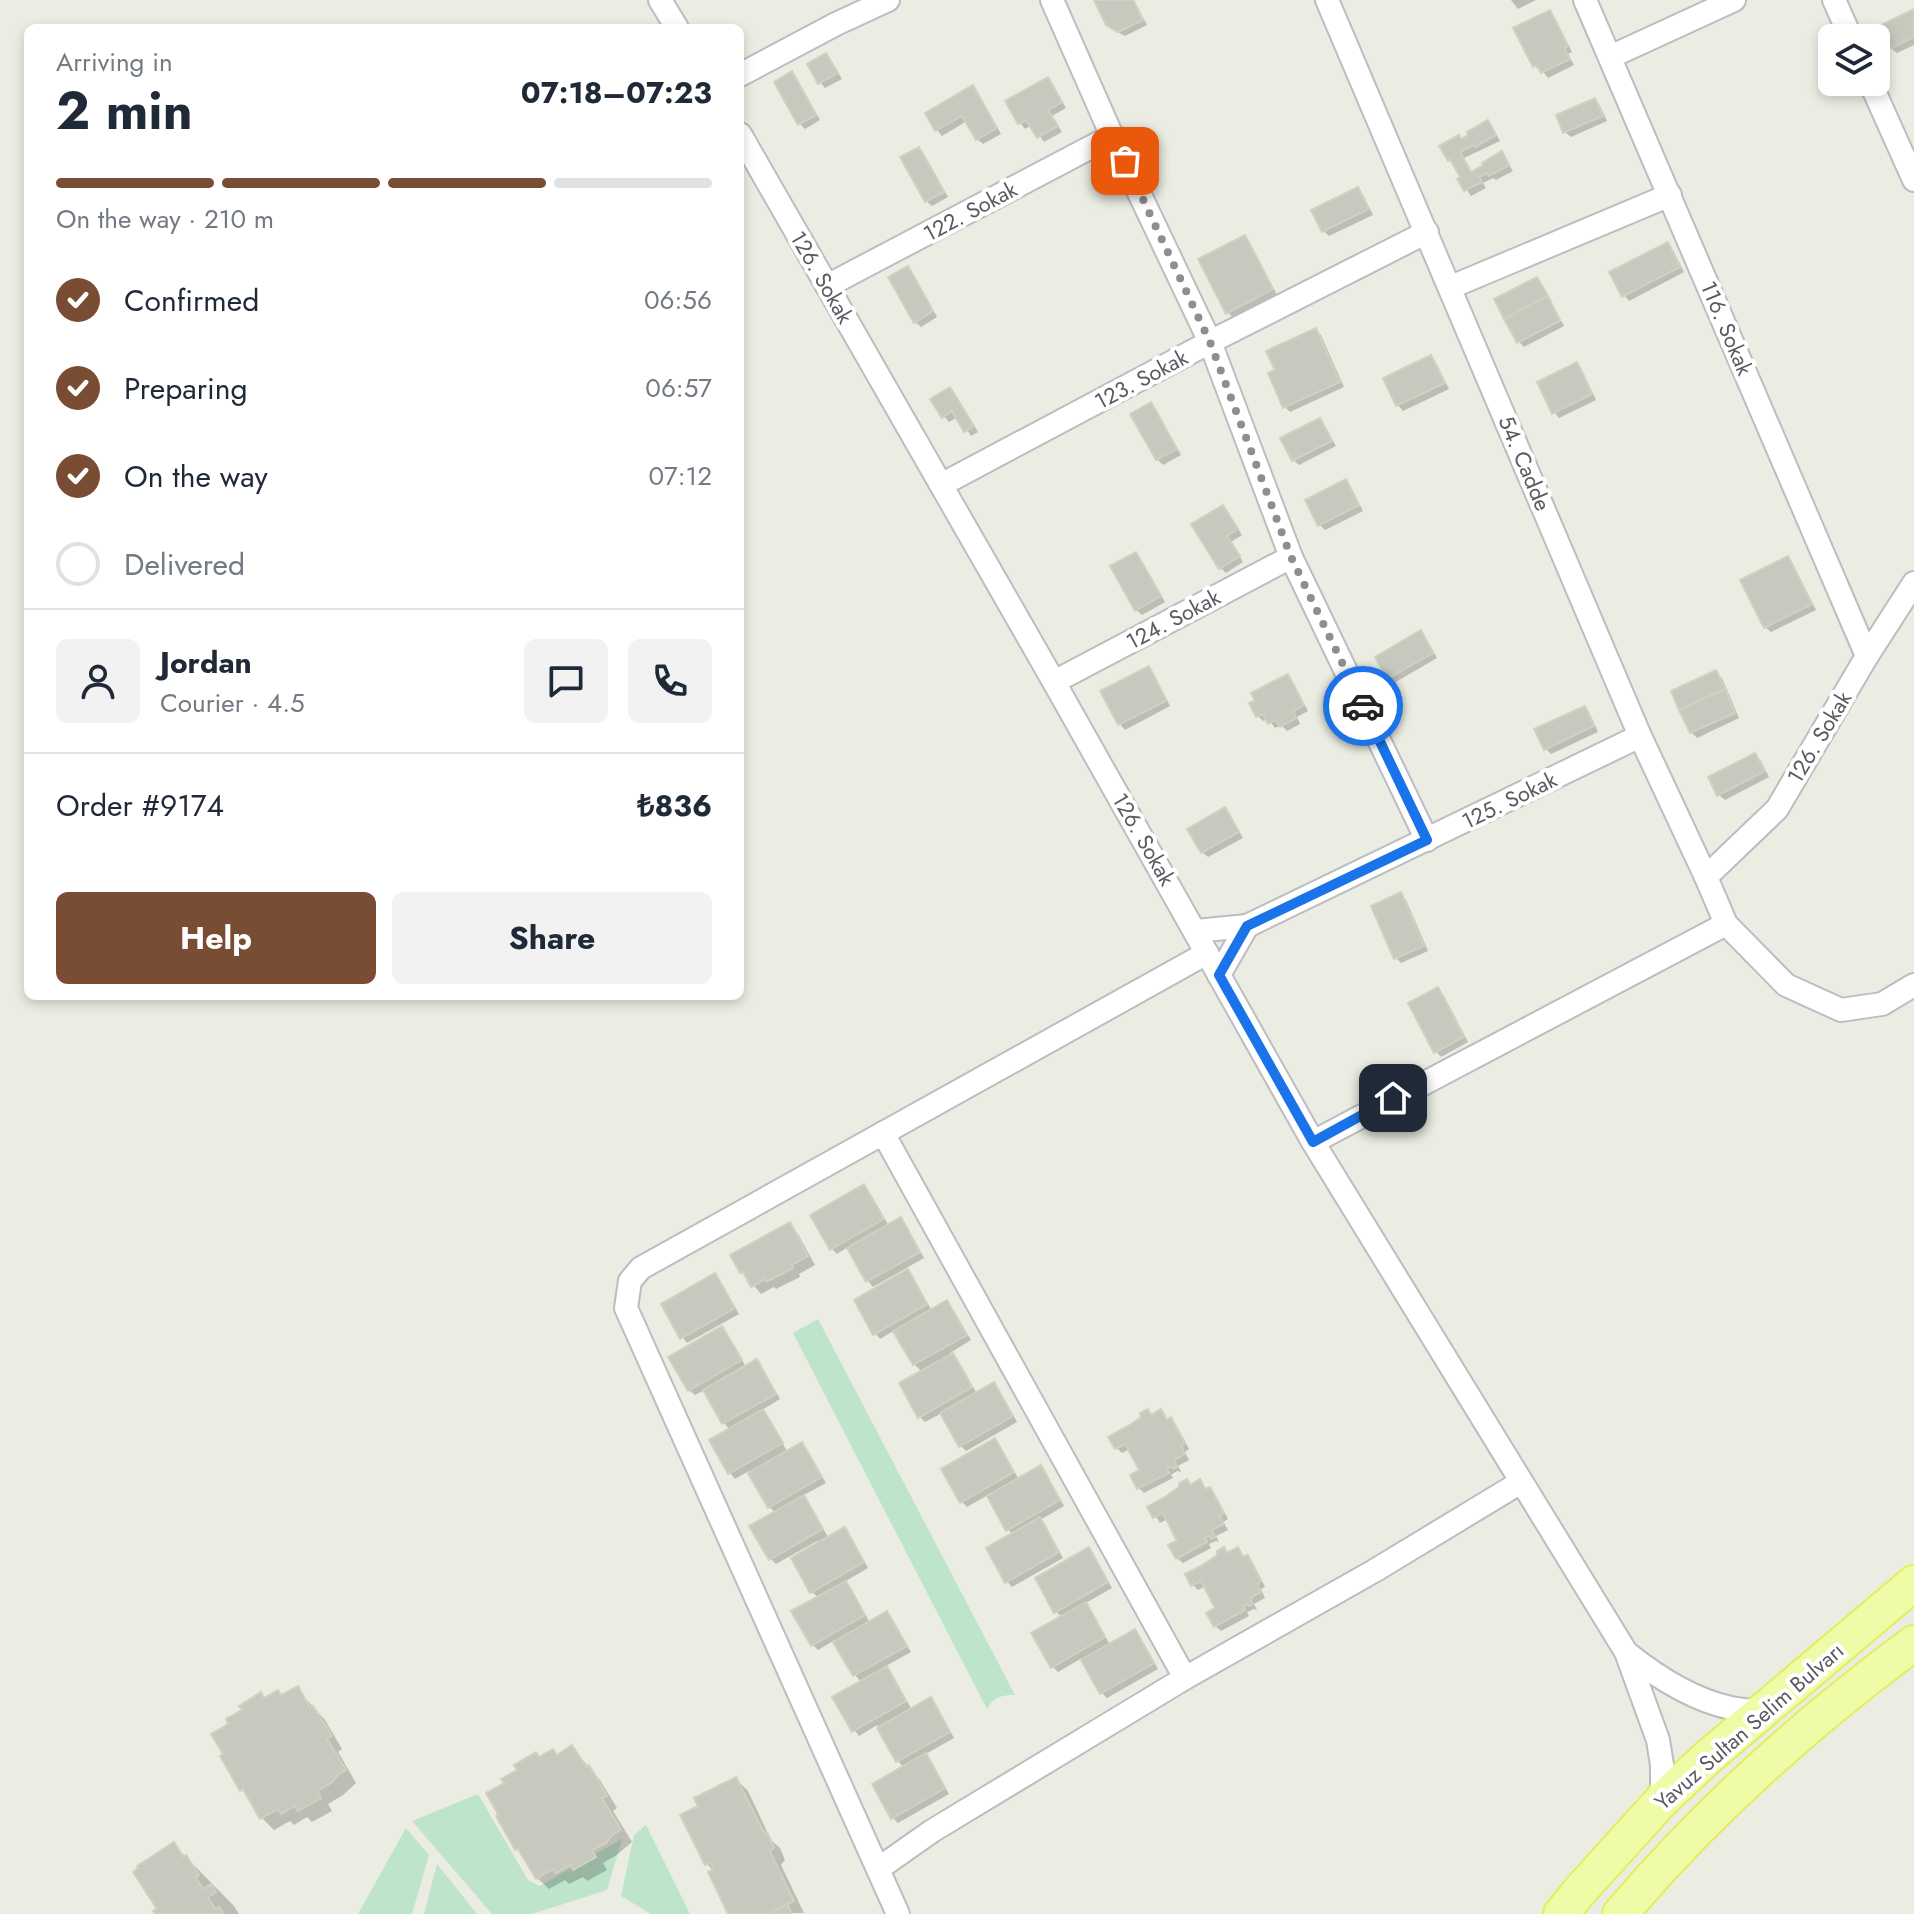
<!DOCTYPE html>
<meta charset="utf-8">
<style>
body{margin:0;font-family:Jost,sans-serif;background:#f2f2f3;color:#1f2937;height:100vh;display:flex;flex-direction:column;font-size:30px;white-space:nowrap}
*{box-sizing:border-box;margin:0}
p{font-size:26px;color:#747a83}
.icon{flex:none;width:44px;height:44px;fill:none;stroke:currentColor;stroke-width:2;stroke-linecap:round;stroke-linejoin:round}
.map{position:relative;flex:1;overflow:hidden}
.panel{position:absolute;left:24px;top:24px;width:720px;height:976px;display:flex;flex-direction:column;background:#fff;border-radius:12px;box-shadow:0 4px 12px #0003}
.panel>*{flex:none}
.tools{position:absolute;left:1818px;top:24px;display:grid;gap:16px}
.tools a{display:grid;place-items:center;width:72px;height:72px;border-radius:12px;background:#fff;box-shadow:0 4px 12px #0003;font-size:40px}
.pin{position:absolute;display:grid;place-items:center;width:68px;height:68px;color:#fff;margin:-34px;border-radius:16px;box-shadow:0 4px 12px #0006}
.courier{position:absolute;display:grid;place-items:center;width:80px;height:80px;margin:-40px;border:6px solid #1a73e8;border-radius:50%;background:#fff;color:#222;box-shadow:0 2px 10px #0007}
.headline em{font-style:normal;font-weight:700}
.headline div{display:flex;flex-direction:column-reverse}
.headline{display:flex;align-items:center;justify-content:space-between;height:136px;padding:0 32px}
h1{font-size:52px;font-weight:700;line-height:60px}
.bar{display:grid;grid-template-columns:repeat(4,1fr);gap:12px 8px;align-content:center;height:96px;padding:0 32px}
.bar i{height:10px;border-radius:6px;background:#e0e1e3}
.bar .active{background:#784d34}
.bar p{grid-column:span 4}
.line{display:flex;align-items:center;gap:20px;padding:0 32px;border-top:2px solid #e0e1e3}
.line div{flex:1}
.round{display:grid;place-items:center;flex:none;width:84px;height:84px;border-radius:12px;background:#f2f2f3}
ol{padding:0 32px;list-style:none}
li{display:flex;align-items:center;gap:24px;height:88px}
li p{margin-inline-start:auto}
li .icon{padding:8px;border-radius:50%;background:#784d34;color:#fff;stroke-width:4}
li:last-child{color:#747a83}
li i{width:44px;height:44px;border:4px solid #e0e1e3;border-radius:50%}
.button{display:flex;gap:16px;margin-top:auto;padding:16px 32px}
.button a{flex:1;height:92px;border-radius:12px;background:#784d34;color:#fff;font-size:32px;font-weight:700;line-height:92px;text-align:center}
.button a+a{background:#f2f2f3;color:#1f2937}
.map>svg:first-child{display:block}
.green{fill:#bee4cb}
.shadow{fill:#0003}
.building{fill:#c7c8be;stroke:#d1d1c0;stroke-width:2}
.lines{fill:none;stroke-linecap:round;stroke-linejoin:round}
.minor-casing{stroke:#bcbcc3;stroke-width:26}
.primary-casing{stroke:#e6ed5a;stroke-width:38}
.minor{stroke:#fff;stroke-width:22}
.primary{stroke:#eefca7;stroke-width:34}
.done{stroke:#8d8e8f;stroke-width:8;stroke-dasharray:0 14.4}
.route{stroke:#1a73e8;stroke-width:10}
.labels{text-anchor:middle;dominant-baseline:central;stroke-width:8;stroke-linejoin:round;paint-order:stroke}
.street-label{font-size:22px;fill:#5a5b62;stroke:#fff}
</style>
<div class="map">
<svg width="1914" height="1914" viewBox="0 0 1914 1914">
<rect width="100%" height="100%" fill="#ebede2"/>
<g class="green">
<path d="M818,1319L1015,1695C1002,1695 993,1697 987,1709L793,1333Z"/>
<polygon points="478,1794 528,1880 540,1886 622,1839 607,1890 532,1914 492,1914 412,1821"/>
<polygon points="646,1825 690,1914 651,1914 621,1896 634,1835"/>
<polygon points="406,1828 429,1855 412,1914 358,1914"/>
<polygon points="437,1864 477,1914 424,1914"/>
</g>
<g class="shadow">
<polygon points="1096,0 1134,0 1147,25 1125,36 1114,30 1108,24"/>
<polygon points="1511,0 1536,0 1518,9"/>
<polygon points="1914,11 1914,45 1897,53 1891,48"/>
<polygon points="1550,12 1555,18 1572,52 1568,54 1574,65 1548,78 1542,70 1540,71 1535,66"/>
<polygon points="826,56 831,61 842,79 825,88 820,82"/>
<polygon points="791,74 797,79 820,120 805,129 800,124"/>
<polygon points="1047,80 1053,85 1066,108 1052,116 1062,132 1044,142 1032,125 1025,129 1020,123"/>
<polygon points="973,88 978,93 1001,134 983,144 977,139 967,121 942,136 937,130 927,113"/>
<polygon points="1595,100 1600,106 1607,121 1571,137 1565,132"/>
<polygon points="1487,123 1493,128 1500,141 1464,158 1472,173 1502,154 1513,171 1496,180 1493,178 1483,183 1486,188 1471,196 1460,180 1463,178 1449,160 1462,141"/>
<polygon points="919,149 924,154 948,197 932,206 926,201"/>
<polygon points="1358,189 1363,195 1373,215 1329,236 1323,231"/>
<polygon points="1245,238 1250,243 1277,295 1233,318 1228,312"/>
<polygon points="1668,244 1673,250 1684,272 1629,301 1624,295"/>
<polygon points="908,269 913,274 937,317 921,327 915,322"/>
<polygon points="1537,279 1542,284 1564,326 1524,347 1519,342"/>
<polygon points="1316,330 1321,335 1344,387 1290,412 1285,407 1277,371"/>
<polygon points="1431,357 1436,363 1449,389 1403,411 1398,405"/>
<polygon points="1577,365 1582,370 1596,400 1559,418 1554,412"/>
<polygon points="950,389 955,394 978,432 971,436 958,417 949,422 944,416"/>
<polygon points="1151,404 1156,409 1181,455 1163,465 1157,459"/>
<polygon points="1319,420 1325,426 1336,446 1299,465 1293,460"/>
<polygon points="1346,482 1351,487 1363,511 1325,530 1320,525"/>
<polygon points="1228,513 1242,535 1231,542 1243,562 1226,573 1221,568"/>
<polygon points="1136,554 1141,560 1165,602 1142,615 1136,610"/>
<polygon points="1787,558 1793,564 1816,610 1771,632 1765,627"/>
<polygon points="1420,633 1426,638 1437,658 1394,683 1389,678"/>
<polygon points="1148,668 1154,674 1170,706 1125,730 1120,724 1103,691"/>
<polygon points="1716,673 1722,678 1739,718 1697,738 1691,732"/>
<polygon points="1287,676 1293,682 1308,711 1297,717 1300,724 1287,731 1281,725 1275,728 1268,719 1263,721 1258,716"/>
<polygon points="1585,709 1590,714 1598,732 1551,754 1545,748"/>
<polygon points="1755,755 1761,761 1769,777 1725,800 1719,795"/>
<polygon points="1225,809 1230,815 1243,838 1208,857 1202,852"/>
<polygon points="1401,895 1406,900 1428,951 1401,963 1396,958"/>
<polygon points="1437,989 1443,994 1468,1042 1441,1057 1436,1051"/>
<polygon points="864,1187 869,1192 889,1226 900,1220 906,1225 924,1258 873,1287 868,1281 848,1247 837,1254 831,1248"/>
<polygon points="789,1225 798,1234 815,1265 799,1274 800,1277 776,1289 774,1287 761,1294 742,1272"/>
<polygon points="908,1272 913,1277 932,1311 947,1302 952,1308 971,1340 950,1353 958,1360 977,1394 993,1384 999,1390 1017,1422 966,1451 961,1446 942,1413 925,1422 920,1417 922,1372 914,1364 895,1330 880,1339 875,1333"/>
<polygon points="715,1276 720,1281 739,1314 687,1343 682,1337"/>
<polygon points="722,1329 727,1334 746,1367 756,1361 762,1367 780,1399 762,1410 768,1417 788,1453 802,1445 807,1450 826,1483 802,1496 809,1503 829,1539 845,1530 850,1535 868,1568 844,1582 851,1588 870,1623 887,1613 892,1619 911,1652 884,1667 892,1674 912,1710 930,1700 936,1705 954,1738 924,1755 931,1761 949,1794 898,1823 893,1818 904,1768 898,1761 877,1725 859,1736 854,1730 862,1683 855,1675 835,1640 818,1650 813,1645 819,1598 812,1592 819,1545 817,1541 776,1564 771,1559 776,1513 769,1507 749,1471 735,1479 730,1473 711,1440 730,1430 724,1423 705,1390 695,1395 689,1390"/>
<polygon points="1161,1412 1168,1421 1171,1420 1176,1425 1189,1449 1185,1452 1189,1460 1178,1466 1181,1472 1177,1471 1171,1475 1173,1478 1144,1493 1139,1488 1142,1471 1130,1449 1122,1453 1116,1447 1152,1416"/>
<polygon points="994,1440 1000,1446 1019,1480 1040,1468 1046,1473 1064,1506 1040,1520 1045,1525 1063,1558 1012,1587 1007,1581 1013,1535 1008,1529 988,1495 967,1507 962,1502"/>
<polygon points="1200,1482 1207,1491 1209,1490 1215,1495 1228,1519 1223,1522 1228,1530 1216,1536 1219,1542 1216,1541 1209,1544 1211,1548 1183,1563 1177,1558 1180,1541 1168,1519 1160,1523 1150,1507"/>
<polygon points="1224,1549 1229,1554 1237,1550 1245,1559 1247,1558 1253,1563 1265,1587 1261,1589 1265,1598 1254,1604 1257,1610 1254,1609 1247,1612 1249,1616 1221,1631 1215,1626 1218,1609 1206,1586 1198,1590 1193,1585 1204,1567"/>
<polygon points="1088,1550 1094,1555 1112,1588 1084,1604 1091,1610 1110,1645 1134,1632 1140,1637 1158,1669 1107,1698 1102,1693 1082,1658 1058,1672 1052,1666 1062,1618 1056,1611"/>
<polygon points="297,1689 325,1720 342,1749 338,1752 356,1783 343,1795 328,1804 332,1811 312,1822 307,1817 294,1825 290,1821 274,1830 262,1818 251,1799 242,1790 265,1700 283,1697"/>
<polygon points="572,1748 600,1780 617,1808 613,1811 632,1842 618,1854 603,1863 607,1870 587,1881 583,1877 569,1884 565,1880 549,1889 537,1878 526,1858 517,1849 541,1759 558,1756"/>
<polygon points="736,1779 748,1791 771,1840 780,1848 785,1860 781,1865 804,1913 731,1914 714,1871 707,1864 700,1807"/>
<polygon points="174,1845 234,1906 239,1914 157,1914 159,1910"/>
</g>
<g class="building">
<polygon points="1094,0 1133,0 1143,20 1118,32 1106,25"/>
<polygon points="1914,9 1914,37 1890,49 1879,26"/>
<polygon points="1550,10 1568,46 1564,48 1570,59 1541,73 1537,65 1533,67 1513,28"/>
<polygon points="826,53 838,73 818,84 807,64"/>
<polygon points="792,71 816,115 798,125 774,82"/>
<polygon points="1048,77 1062,102 1048,110 1058,126 1037,138 1026,120 1018,124 1005,101"/>
<polygon points="973,85 997,128 976,140 962,116 935,131 925,113"/>
<polygon points="1595,98 1603,116 1563,133 1556,115"/>
<polygon points="1488,120 1496,135 1475,147 1474,145 1460,152 1471,172 1483,165 1482,163 1502,151 1509,165 1489,176 1487,173 1479,177 1482,182 1464,191 1457,179 1460,177 1450,159 1448,161 1439,146 1459,135 1461,139 1468,135 1467,132"/>
<polygon points="919,147 944,192 925,202 900,157"/>
<polygon points="1358,187 1369,209 1322,232 1311,210"/>
<polygon points="1245,235 1273,289 1226,314 1198,259"/>
<polygon points="1668,242 1680,267 1622,297 1609,272"/>
<polygon points="908,266 933,311 914,323 888,277"/>
<polygon points="1537,277 1548,296 1504,319 1494,299"/>
<polygon points="1548,296 1560,321 1517,343 1504,319"/>
<polygon points="1316,328 1340,382 1283,408 1268,373 1275,370 1266,351"/>
<polygon points="1431,355 1445,383 1396,406 1383,378"/>
<polygon points="1577,362 1592,394 1552,414 1537,382"/>
<polygon points="950,387 974,426 964,432 952,411 942,418 930,399"/>
<polygon points="1151,402 1177,449 1156,460 1130,414"/>
<polygon points="1320,418 1332,441 1292,461 1280,438"/>
<polygon points="1346,479 1359,505 1318,526 1305,500"/>
<polygon points="1223,505 1238,529 1227,536 1240,556 1219,569 1191,524"/>
<polygon points="1136,552 1161,596 1135,611 1110,566"/>
<polygon points="1788,556 1812,604 1764,628 1740,580"/>
<polygon points="1421,630 1433,653 1387,679 1375,657"/>
<polygon points="1149,666 1166,701 1118,725 1100,691"/>
<polygon points="1716,670 1725,689 1679,710 1671,691"/>
<polygon points="1288,674 1304,705 1293,711 1296,718 1280,727 1276,720 1268,724 1263,714 1256,717 1249,703 1255,701 1251,693"/>
<polygon points="1725,689 1735,713 1690,733 1679,710"/>
<polygon points="1585,706 1594,726 1544,750 1534,729"/>
<polygon points="1755,753 1765,771 1717,796 1708,777"/>
<polygon points="1225,807 1239,832 1201,853 1187,829"/>
<polygon points="1401,892 1424,946 1394,959 1371,906"/>
<polygon points="1438,987 1464,1037 1434,1053 1408,1003"/>
<polygon points="864,1184 884,1219 830,1250 810,1215"/>
<polygon points="901,1217 920,1252 866,1282 847,1248"/>
<polygon points="790,1222 808,1256 792,1265 793,1268 766,1282 765,1279 751,1287 743,1272 740,1273 730,1255"/>
<polygon points="908,1269 927,1304 873,1335 854,1300"/>
<polygon points="715,1273 735,1308 680,1339 661,1304"/>
<polygon points="947,1300 967,1335 913,1365 893,1331"/>
<polygon points="722,1326 742,1360 688,1391 668,1357"/>
<polygon points="953,1353 972,1387 918,1418 899,1383"/>
<polygon points="757,1359 776,1394 722,1424 703,1390"/>
<polygon points="994,1382 1013,1416 959,1447 940,1413"/>
<polygon points="763,1409 783,1443 728,1474 709,1440"/>
<polygon points="1148,1409 1151,1415 1161,1409 1167,1420 1171,1417 1185,1443 1181,1446 1185,1454 1174,1460 1177,1467 1173,1469 1171,1466 1167,1469 1169,1473 1137,1489 1130,1475 1139,1470 1125,1444 1115,1449 1108,1437 1130,1425 1141,1417 1140,1413"/>
<polygon points="995,1438 1014,1472 960,1503 941,1469"/>
<polygon points="802,1442 822,1477 768,1508 748,1473"/>
<polygon points="1041,1465 1060,1500 1006,1531 987,1496"/>
<polygon points="1187,1479 1190,1485 1200,1479 1205,1489 1210,1487 1224,1513 1219,1516 1224,1524 1212,1530 1215,1537 1211,1539 1210,1536 1205,1538 1207,1542 1176,1559 1168,1545 1177,1541 1163,1513 1153,1518 1147,1507 1165,1497 1179,1487 1179,1483"/>
<polygon points="804,1495 823,1529 769,1560 749,1526"/>
<polygon points="1040,1517 1059,1552 1005,1583 986,1548"/>
<polygon points="845,1527 864,1562 810,1593 791,1558"/>
<polygon points="1089,1547 1108,1582 1054,1613 1035,1578"/>
<polygon points="1224,1547 1227,1553 1238,1547 1243,1557 1248,1555 1261,1581 1257,1584 1261,1592 1250,1598 1253,1604 1249,1606 1248,1604 1243,1606 1245,1610 1214,1627 1206,1613 1215,1608 1201,1581 1191,1586 1185,1574 1203,1565 1217,1555 1217,1551"/>
<polygon points="846,1581 865,1615 811,1646 791,1611"/>
<polygon points="1086,1602 1105,1637 1051,1668 1031,1633"/>
<polygon points="887,1611 907,1646 853,1676 833,1642"/>
<polygon points="1135,1629 1154,1663 1100,1694 1081,1660"/>
<polygon points="887,1666 906,1701 852,1732 832,1697"/>
<polygon points="298,1686 310,1708 313,1706 332,1736 327,1739 346,1770 338,1775 331,1783 317,1791 321,1798 298,1811 295,1806 281,1814 278,1809 260,1819 243,1789 240,1791 220,1756 223,1754 211,1734 228,1724 226,1719 242,1710 239,1706 261,1692 264,1698 278,1690 281,1695"/>
<polygon points="931,1697 950,1732 896,1762 877,1728"/>
<polygon points="572,1745 586,1767 589,1765 607,1796 602,1798 621,1830 613,1834 606,1843 592,1850 596,1857 573,1870 571,1865 556,1873 553,1869 536,1879 518,1849 515,1850 496,1816 498,1814 486,1793 504,1783 501,1779 517,1770 514,1765 536,1752 539,1757 553,1749 557,1755"/>
<polygon points="926,1753 945,1788 891,1819 872,1784"/>
<polygon points="736,1777 763,1831 768,1834 774,1847 770,1852 794,1901 767,1914 728,1914 708,1872 714,1869 710,1862 705,1865 680,1815 698,1806 694,1798"/>
<polygon points="174,1842 183,1857 186,1855 199,1875 195,1877 203,1889 211,1884 216,1892 208,1897 215,1909 219,1907 224,1914 155,1914 153,1911 157,1909 133,1872 138,1868 137,1866"/>
<polygon points="787,1904 792,1914 767,1914"/>
</g>
<g class="lines">
<defs>
<g id="minor">
<polyline points="660,0 677,28"/>
<polyline points="1052,0 1112,136 1210,342 1291,557 1427,840"/>
<polyline points="1327,0 1640,736 1706,877 1726,924 1786,985 1841,1010 1882,1004 1914,985"/>
<polyline points="1585,0 1867,656"/>
<polyline points="1834,0 1851,38"/>
<polyline points="1610,57 1734,0"/>
<polyline points="740,75 836,24 888,0"/>
<polyline points="1870,82 1914,180"/>
<polyline points="740,134 1054,682 1313,1142 1726,924"/>
<polyline points="827,286 1112,136"/>
<polyline points="1451,287 1670,195"/>
<polyline points="941,485 1210,342 1427,232"/>
<polyline points="1054,682 1291,557"/>
<polyline points="1706,877 1777,809 1867,656 1914,583"/>
<polyline points="1196,931 1247,926 1640,736"/>
<polyline points="1219,975 1247,926"/>
<polyline points="883,1133 1185,1678"/>
<polyline points="1313,1142 1626,1652 1658,1740 1662,1765 1662,1800"/>
<path d="M1627,1653C1657,1677 1693,1700 1731,1708C1741,1710 1752,1711 1762,1712"/>
<polyline points="878,1869 932,1831 1185,1678 1374,1571 1521,1482"/>
<polyline points="898,1914 626,1308 630,1281 641,1268 1207,953"/>
</g>
<g id="primary">
<polyline points="1561,1914 1577,1894 1662,1800 1707,1758 1914,1583"/>
<path d="M1620,1914C1706,1813 1807,1722 1914,1643"/>
</g>
</defs>
<use href="#minor" class="minor-casing"/>
<use href="#primary" class="primary-casing"/>
<use href="#minor" class="minor"/>
<use href="#primary" class="primary"/>
</g>
<g class="lines">
<polyline class="done" points="1125,161 1210,342 1291,557 1363,706"/>
<polyline class="route" points="1363,706 1427,840 1247,926 1219,975 1313,1142 1393,1098"/>
</g>
<g class="labels">
<g class="street-label">
<text transform="translate(970 211) rotate(-28)">122. Sokak</text>
<text transform="translate(822 277) rotate(60)">126. Sokak</text>
<text transform="translate(1727 328) rotate(67)">116. Sokak</text>
<text transform="translate(1141 379) rotate(-28)">123. Sokak</text>
<text transform="translate(1525 463) rotate(67)">54. Cadde</text>
<text transform="translate(1173 619) rotate(-28)">124. Sokak</text>
<text transform="translate(1819 737) rotate(-59)">126. Sokak</text>
<text transform="translate(1509 800) rotate(-26)">125. Sokak</text>
<text transform="translate(1144 839) rotate(60)">126. Sokak</text>
<text transform="translate(1749 1726) rotate(-41)">Yavuz Sultan Selim Bulvarı</text>
</g>
</g>
</svg>
<div class="tools">
<a><svg class="icon" aria-label="layers" viewBox="0 0 24 24"><path d="M12 4l9 5-9 5-9-5zM3 14l9 5 9-5"/></svg></a>
</div>
<div class="pin" style="left:1125px;top:161px;background:#ea580c"><svg class="icon" aria-label="bag" viewBox="0 0 24 24"><path d="M5 8h14l-1 12H6zM9 8a3 3 0 0 1 6 0"/></svg></div>
<div class="pin" style="left:1393px;top:1098px;background:#1f2937"><svg class="icon" aria-label="home" viewBox="0 0 24 24"><path d="M3 11l9-7 9 7M6 9v11h12V9"/></svg></div>
<div class="courier" style="left:1363px;top:706px"><svg class="icon" aria-label="car" viewBox="0 0 24 24"><path d="M5 17H2v-5l4-1 3-4h7l3 4 3 1v5h-3M9 17h6M6 11h13"/><circle cx="7" cy="17" r="2"/><circle cx="17" cy="17" r="2"/></svg></div>
<section class="panel">
<div class="headline"><div><h1>2 min</h1><p>Arriving in</p></div><em>07:18–07:23</em></div>
<div class="bar"><i class="active"></i><i class="active"></i><i class="active"></i><i></i><p>On the way · 210 m</p></div>
<ol>
<li><svg class="icon" aria-label="check" viewBox="0 0 24 24"><path d="M5 12l5 5 9-10"/></svg>Confirmed<p>06:56</p></li>
<li><svg class="icon" aria-label="check" viewBox="0 0 24 24"><path d="M5 12l5 5 9-10"/></svg>Preparing<p>06:57</p></li>
<li><svg class="icon" aria-label="check" viewBox="0 0 24 24"><path d="M5 12l5 5 9-10"/></svg>On the way<p>07:12</p></li>
<li><i></i>Delivered</li>
</ol>
<div class="line" style="height:144px"><a class="round"><svg class="icon" aria-label="person" viewBox="0 0 24 24"><circle cx="12" cy="8" r="4"/><path d="M4 21q1-7 8-7t8 7"/></svg></a><div><b>Jordan</b><p>Courier · 4.5</p></div><a class="round"><svg class="icon" aria-label="chat" viewBox="0 0 24 24"><path d="M4 5h16v11H9l-5 4z"/></svg></a><a class="round"><svg class="icon" aria-label="phone" viewBox="0 0 24 24"><path d="M5 4h4l2 5-3 2q2 4 5 5l2-3 5 2v4C11 20 4 13 5 4z"/></svg></a></div>
<div class="line" style="height:104px"><div>Order #9174</div><b>₺836</b></div>
<div class="button"><a>Help</a><a>Share</a></div>
</section>
</div>
